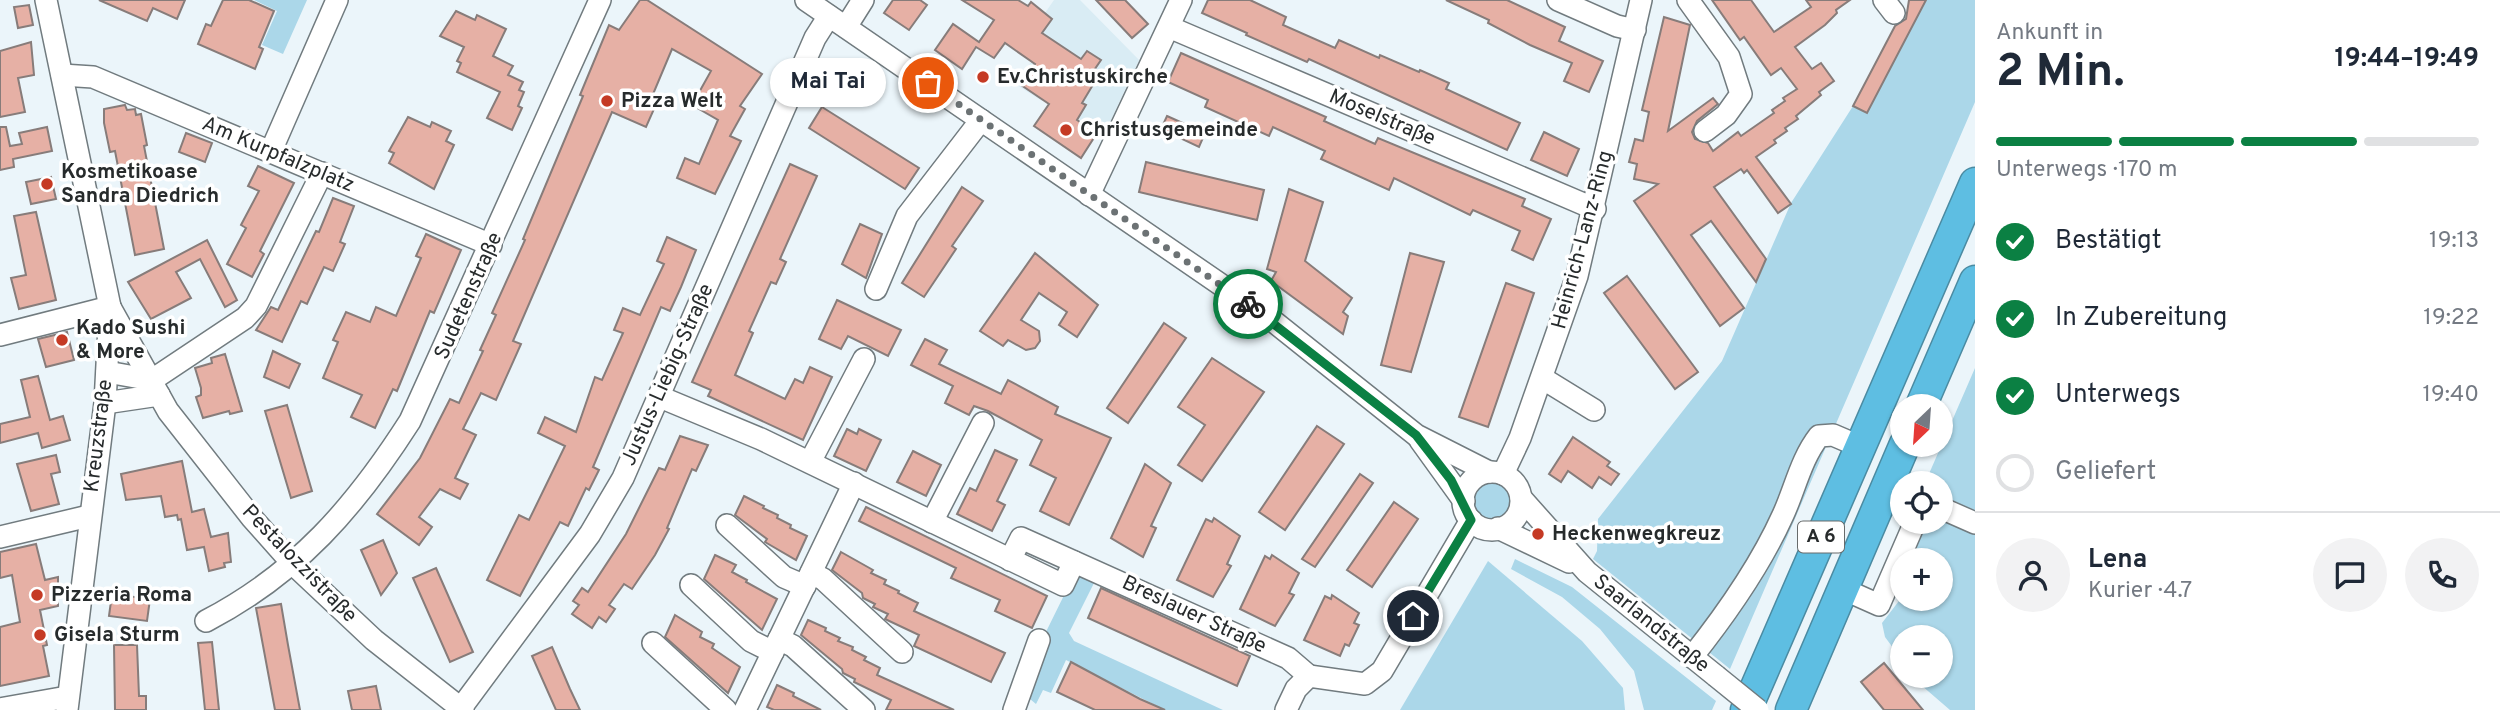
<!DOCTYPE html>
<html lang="de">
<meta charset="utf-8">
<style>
body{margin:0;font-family:Overpass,sans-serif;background:#f2f2f3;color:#1f2937;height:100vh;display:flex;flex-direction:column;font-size:26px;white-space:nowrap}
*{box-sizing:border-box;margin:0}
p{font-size:23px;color:#747a83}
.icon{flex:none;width:38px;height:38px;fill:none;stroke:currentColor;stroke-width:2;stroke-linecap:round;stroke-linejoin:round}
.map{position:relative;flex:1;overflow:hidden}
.drawer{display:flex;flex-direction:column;background:#fff;width:525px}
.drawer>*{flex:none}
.needle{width:46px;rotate:205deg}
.controls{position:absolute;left:1890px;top:394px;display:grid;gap:14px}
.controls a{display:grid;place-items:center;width:63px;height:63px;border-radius:50%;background:#fff;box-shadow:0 2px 5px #0004;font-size:35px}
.pin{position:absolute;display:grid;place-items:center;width:60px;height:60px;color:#fff;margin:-30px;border:4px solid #fff;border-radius:50%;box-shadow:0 2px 7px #0007}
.courier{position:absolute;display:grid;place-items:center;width:70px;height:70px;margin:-35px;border:5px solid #0b8043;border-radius:50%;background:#fff;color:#222;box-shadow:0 2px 9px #0007}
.bubble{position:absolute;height:49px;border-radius:24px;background:#fff;box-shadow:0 2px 5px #0004;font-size:23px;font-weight:700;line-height:49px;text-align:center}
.head em{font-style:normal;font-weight:700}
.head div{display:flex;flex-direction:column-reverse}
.head{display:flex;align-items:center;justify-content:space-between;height:119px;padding:0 21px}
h1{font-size:46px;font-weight:700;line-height:52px}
.bar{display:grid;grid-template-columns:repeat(4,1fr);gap:10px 7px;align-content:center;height:84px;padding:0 21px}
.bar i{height:9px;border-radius:5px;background:#e0e1e3}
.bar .active{background:#0b8043}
.bar p{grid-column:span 4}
.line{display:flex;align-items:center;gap:18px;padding:0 21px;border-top:2px solid #e0e1e3}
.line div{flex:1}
.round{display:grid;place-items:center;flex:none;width:74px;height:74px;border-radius:37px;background:#f2f2f3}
ol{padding:0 21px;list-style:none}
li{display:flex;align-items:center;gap:21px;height:77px}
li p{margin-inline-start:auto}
li .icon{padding:7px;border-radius:50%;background:#0b8043;color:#fff;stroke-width:4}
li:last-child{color:#747a83}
li i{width:38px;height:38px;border:4px solid #e0e1e3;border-radius:50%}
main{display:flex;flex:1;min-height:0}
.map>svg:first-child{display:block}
.built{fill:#d9ecf4}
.green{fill:#abd7e9}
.building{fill:#e6b0a5;stroke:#877c7a;stroke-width:2}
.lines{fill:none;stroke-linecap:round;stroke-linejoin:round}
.minor-casing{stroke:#717b7f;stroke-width:24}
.highway-casing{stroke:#4b8ba2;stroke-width:33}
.minor{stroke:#fff;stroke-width:21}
.highway{stroke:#5ebee2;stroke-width:30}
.minor-bridge-casing{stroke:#717b7f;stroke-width:24;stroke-linecap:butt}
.minor-bridge{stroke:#fff;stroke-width:21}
.done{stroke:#6c7274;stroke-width:7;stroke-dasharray:0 12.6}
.route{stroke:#0b8043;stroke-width:9}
.poi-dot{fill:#c53a24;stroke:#fff;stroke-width:2.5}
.labels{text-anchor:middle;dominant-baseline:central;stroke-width:7;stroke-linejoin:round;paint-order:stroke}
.shield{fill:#fff;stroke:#686b6b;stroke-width:2}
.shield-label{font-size:19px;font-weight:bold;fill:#272b2c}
.poi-label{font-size:21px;font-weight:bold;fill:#272b2c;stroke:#fff;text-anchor:start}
.street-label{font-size:21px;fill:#272b2c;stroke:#fff}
</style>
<main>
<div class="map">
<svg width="1975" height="710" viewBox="0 0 1975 710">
<rect width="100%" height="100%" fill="#ebf5fa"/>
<polygon class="built" points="1054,0 1080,0 1139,60 1103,137 1046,95 1042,101 1017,85 1031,62 1020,54 1027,44 1032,47 1052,20 1045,13"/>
<g class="green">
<polygon points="254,0 307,0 283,54 262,45 277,11"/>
<polygon points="1926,0 1975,0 1975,102 1730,669 1593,559 1597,551 1598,519 1722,361 1791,203 1853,106 1867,113"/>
<polygon points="1975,368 1975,511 1941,495 1941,483 1925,483"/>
<circle cx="1492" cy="501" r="19"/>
<polygon points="1941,518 1975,529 1975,710 1950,710 1921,685 1933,676 1941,676 1941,637 1902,637 1902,660 1885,637 1882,623 1902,597 1941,598 1941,560 1905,560 1921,525 1941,522"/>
<polygon points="1515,559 1572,587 1716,701 1712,710 1644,710 1634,671 1600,629 1562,597 1511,569"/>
<polygon points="1488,561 1582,641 1623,688 1625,710 1400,710"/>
<polygon points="1075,573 1096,579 1069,633 1074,641 1223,710 1165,710 1066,660 1051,693 1043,690 1036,704 1030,699 1029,692 1049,646 1041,642"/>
</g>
<g class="building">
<polygon points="99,0 185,0 177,19 153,8 147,21"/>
<polygon points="223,0 249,0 274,11 259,47 263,49 255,69 198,44 206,24 211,26"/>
<polygon points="640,0 647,0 762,74 740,106 745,109 730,136 741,141 715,194 677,178 685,158 699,164 718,120 692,105 711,71 672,49 648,106 654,109 646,127 612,112 513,341 521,344 496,400 481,393 463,429 476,435 455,478 468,484 460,499 440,489 419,517 432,527 419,545 377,514 420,458 450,399 459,403 483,351 480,350 496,315 492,313 525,240 523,239 583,96 580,95 609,25 619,30"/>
<polygon points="893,0 920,0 927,5 909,30 884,13"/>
<polygon points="962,0 1018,0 1028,6 1031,2 1052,19 1042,33 1081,59 1087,51 1101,60 1088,79 1094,83 1082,103 1086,105 1077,120 1097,133 1081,158 1034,126 1049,104 1021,85 1035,64 1005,43 994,58 976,47 962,69 935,50 953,24 979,42 994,20"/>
<polygon points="1096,0 1125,0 1148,24 1132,38"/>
<polygon points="1208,0 1250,0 1286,17 1283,25 1335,48 1339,40 1379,58 1380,55 1419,72 1420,70 1449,83 1446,89 1520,123 1507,150 1309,59 1307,62 1246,35 1247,33 1202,13"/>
<polygon points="1446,0 1507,0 1565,27 1559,41 1603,61 1589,92 1564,81 1572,63 1530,45 1488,23 1489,20"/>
<polygon points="1712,0 1751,0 1774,32 1811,7 1806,0 1850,0 1836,10 1837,13 1825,25 1795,47 1812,69 1821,63 1834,81 1819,92 1821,95 1796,116 1798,119 1785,128 1787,131 1774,140 1776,143 1756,157 1791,204 1778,213 1747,170 1744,173 1741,169 1714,187 1766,259 1756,282 1711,221 1691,235 1744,308 1720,326 1634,201 1658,184 1634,179 1637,164 1629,162 1635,139 1643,141 1649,112 1642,110 1664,17 1690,25 1668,131 1713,98 1718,104 1697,121 1692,132 1695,139 1708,143 1713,151 1738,132 1741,136 1774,113 1772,110 1785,101 1783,98 1797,89 1781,68 1771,75 1744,37 1740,40"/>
<polygon points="1909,0 1926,0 1867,113 1853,106 1895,26 1906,19"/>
<polygon points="29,5 33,25 18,28 14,7"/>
<polygon points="456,11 475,20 477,15 506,29 493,56 513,66 508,75 523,82 519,90 524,92 518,106 522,108 512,130 487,118 500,92 457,72 461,63 457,61 464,47 440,36"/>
<polygon points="31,42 34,75 18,78 25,112 0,117 0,51"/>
<polygon points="1181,53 1326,117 1324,121 1375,144 1378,138 1525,199 1522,206 1551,219 1533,260 1512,250 1520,231 1473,210 1470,215 1394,178 1389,190 1321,159 1325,151 1273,127 1269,136 1205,107 1208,100 1168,82"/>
<polygon points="125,105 127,110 135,109 136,115 141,114 147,145 144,146 164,249 135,255 115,151 110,152 104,123 104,109"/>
<polygon points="822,107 919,168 905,189 809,128"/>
<polygon points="1167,116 1205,133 1199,147 1161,129"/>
<polygon points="408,117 430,127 432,122 451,131 446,141 454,145 434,189 389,163 394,153 389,151"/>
<polygon points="0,127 6,127 10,146 22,144 19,133 47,127 52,151 13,159 14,167 0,170"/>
<polygon points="1544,132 1579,149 1567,176 1531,160"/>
<polygon points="186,133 212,143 205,162 179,152"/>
<polygon points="1146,162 1264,190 1257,220 1139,192"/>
<polygon points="790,164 817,176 780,259 786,262 776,284 771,282 749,331 753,333 735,375 785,399 795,379 803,383 810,367 832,377 803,440 708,396 711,390 692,382"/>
<polygon points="258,166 294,183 260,251 264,254 252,277 227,264 246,228 241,225 259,191 248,186"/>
<polygon points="51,177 56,199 31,204 26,182"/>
<polygon points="962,187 983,201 952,246 956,249 924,297 902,283"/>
<polygon points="1289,189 1323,202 1305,261 1352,298 1343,312 1348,316 1343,334 1271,281 1276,272 1267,269"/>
<polygon points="333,198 354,206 340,242 345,244 333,271 324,267 307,304 301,301 282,342 256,330 271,307 278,310 316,231 319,232"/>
<polygon points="36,212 56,300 19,309 11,278 26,275 14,216"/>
<polygon points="860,224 882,234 866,278 842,264"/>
<polygon points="426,234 461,250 434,313 430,311 397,391 393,389 375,428 351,417 362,395 323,378 338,342 333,340 346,312 370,322 376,307 396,316 421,258 416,256"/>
<polygon points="667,237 696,250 681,287 670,311 661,307 593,467 599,470 589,490 586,488 568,526 560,522 520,596 487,580 519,515 529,520 565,446 538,433 545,417 576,432 595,377 602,380 623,333 614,330 623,308 640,315 664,264 657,261"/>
<polygon points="207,240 237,300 225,307 200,259 176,272 191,298 151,319 128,282"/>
<polygon points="1035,253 1098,305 1077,337 1059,325 1067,312 1039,293 1021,320 1039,331 1040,341 1035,348 1026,350 1008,340 1003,346 980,331"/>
<polygon points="1410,253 1444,262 1411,372 1381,365"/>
<polygon points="1627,276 1698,372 1675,389 1604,293"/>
<polygon points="1506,283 1534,293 1488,427 1459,417"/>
<polygon points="837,300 901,330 888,356 848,336 841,349 819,339"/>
<polygon points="1164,323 1186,338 1128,423 1107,408"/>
<polygon points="67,332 74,360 46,367 38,339"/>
<polygon points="925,339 947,350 939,364 1001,394 1008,380 1058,407 1055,414 1111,438 1069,525 1040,511 1056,478 1030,465 1042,440 988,411 974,406 969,415 945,403 953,386 911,365"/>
<polygon points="273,351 300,364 289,388 264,377"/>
<polygon points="225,354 242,411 230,414 229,411 203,418 196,397 201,395 201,388 195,368 212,363 211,358"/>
<polygon points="1212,358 1264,392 1202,481 1178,465 1205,425 1178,407"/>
<polygon points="38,376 50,420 63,416 70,440 42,448 38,433 0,443 0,424 30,417 21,380"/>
<polygon points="287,405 312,491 291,498 265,411"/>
<polygon points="1317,426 1344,444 1285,530 1259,512"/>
<polygon points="847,429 857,434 859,429 881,440 866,471 834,456"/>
<polygon points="680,436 708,445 696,471 692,469 667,528 669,529 655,555 632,589 624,584 609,605 615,609 606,622 599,617 592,628 572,614 579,605 573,601 582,588 588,592 626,534 659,468 665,470"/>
<polygon points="1573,437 1610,462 1607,466 1619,474 1611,485 1599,477 1592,488 1568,471 1561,482 1549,474"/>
<polygon points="995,450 1017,460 997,501 1005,505 992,531 957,514 970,488 976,491"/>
<polygon points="913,451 941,465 926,496 897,482"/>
<polygon points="56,455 60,472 51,474 59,504 31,511 17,464"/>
<polygon points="182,461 192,512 204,509 211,537 228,533 231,562 224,563 225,567 209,571 204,547 187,550 181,519 178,520 177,515 165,517 161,496 126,500 121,474"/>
<polygon points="1145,464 1171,483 1151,526 1156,528 1143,557 1111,538"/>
<polygon points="1360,474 1373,483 1315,567 1302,559"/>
<polygon points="744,496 764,506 763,508 778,515 777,518 791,525 790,528 807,536 796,560 765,542 767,539 735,515"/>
<polygon points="1394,502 1418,519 1372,587 1347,570"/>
<polygon points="866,507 1047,596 1032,628 995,611 1000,600 951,578 956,568 859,521"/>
<polygon points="1214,518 1240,536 1227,564 1231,566 1213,597 1177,580 1206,519 1212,522"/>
<polygon points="383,540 397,573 381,595 361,550"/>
<polygon points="36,544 45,580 58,577 58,606 40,610 47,645 43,646 49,676 0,686 0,627 20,622 12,575 0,578 0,552"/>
<polygon points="841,552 873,570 871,573 886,580 884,584 899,591 898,593 918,603 914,611 1005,653 991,682 914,646 919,635 885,619 888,614 873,607 875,604 863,598 862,593 832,570"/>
<polygon points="715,555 736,565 732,572 747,580 746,582 777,599 762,630 704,579"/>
<polygon points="1272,555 1299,573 1289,593 1294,595 1275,626 1240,609 1265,556 1270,559"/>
<polygon points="436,568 473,652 450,662 413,578"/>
<polygon points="1101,588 1250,656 1237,686 1088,618"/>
<polygon points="112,594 150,599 147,621 109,616"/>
<polygon points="1332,595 1359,613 1354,623 1359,625 1349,646 1345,644 1340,656 1304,640 1325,596 1331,599"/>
<polygon points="281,604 288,645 300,710 275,710 256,608"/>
<polygon points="675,615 702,632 700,637 714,644 712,648 740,667 728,693 665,637"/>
<polygon points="808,620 826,628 825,631 840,638 838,641 853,647 852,650 866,657 864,660 880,668 877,675 954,710 886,710 891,700 854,682 855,679 843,673 842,669 801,635"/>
<polygon points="212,642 219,710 205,710 198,643"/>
<polygon points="114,645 137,645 139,696 146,696 146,710 115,710"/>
<polygon points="552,647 570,689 580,710 556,710 532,656"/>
<polygon points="1071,662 1140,699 1165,710 1095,710 1057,692"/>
<polygon points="1884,663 1908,692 1923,710 1884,710 1861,682"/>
<polygon points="777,685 794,693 793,696 821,710 774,710 767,707"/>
<polygon points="376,686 381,710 352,710 348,691"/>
</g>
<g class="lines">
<defs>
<g id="minor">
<polyline points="46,0 110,307 105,403 67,710"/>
<polyline points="806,0 1268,317 1416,435 1489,472"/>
<polyline points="1558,0 1617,26 1635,30"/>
<polyline points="1688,0 1729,57 1741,94 1726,115 1705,131"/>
<polyline points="1884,0 1894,13"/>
<polyline points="846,27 863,0"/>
<polyline points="1169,27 1595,209"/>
<polyline points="62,75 93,77 491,245"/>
<polyline points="271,151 337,0"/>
<polyline points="1089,195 1181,0"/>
<polyline points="876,289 907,216 981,120"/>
<polyline points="110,307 168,411 252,518 292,563 374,640 463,710"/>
<polyline points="0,335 110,307"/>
<polyline points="107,372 152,380"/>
<polyline points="1542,378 1594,410"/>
<polyline points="152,380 245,318 256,306 322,173"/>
<polyline points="660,397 761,439 1063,585 1074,562"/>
<polyline points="105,403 159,395"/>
<polyline points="1420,440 1464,501"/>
<polyline points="810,462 864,359"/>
<circle cx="1492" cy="501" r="29"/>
<polyline points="1503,474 1520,438 1577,276 1641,0"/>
<polyline points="1521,498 1587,572 1716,676"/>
<polyline points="1941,508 1975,523"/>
<polyline points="932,522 983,423"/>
<polyline points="727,525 784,577 805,586"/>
<polyline points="1498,528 1569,562"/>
<polyline points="0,537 89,516"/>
<polyline points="1010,560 1021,538 1288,658 1309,676"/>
<polyline points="811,573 823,579 902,652"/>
<polyline points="691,585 751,641 773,652"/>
<polyline points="1843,589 1879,605 1915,522"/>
<path d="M206,621C298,573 355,507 410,421L600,0"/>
<polyline points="779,639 793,646 864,710"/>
<polyline points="653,643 726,710"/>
<path d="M1692,657C1727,613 1760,566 1783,515C1795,489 1801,459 1819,436L1833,435L1861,447"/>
<polyline points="461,708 590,534 623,478 815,38 829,16"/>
<polyline points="0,709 67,697"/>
<polyline points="745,710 854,483"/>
<polyline points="1014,710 1039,640"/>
<polyline points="1286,710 1296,689 1309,676 1365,684 1382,671 1471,520"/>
</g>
<g id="highway">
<polyline points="1921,406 1975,281"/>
<polyline points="1746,710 1975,183"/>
<polyline points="1791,710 1905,444"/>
</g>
</defs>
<use href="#minor" class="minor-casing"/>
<use href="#highway" class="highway-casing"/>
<use href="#minor" class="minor"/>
<use href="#highway" class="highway"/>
<defs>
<polyline id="minor-bridge" points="1716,676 1758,710"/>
</defs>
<use href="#minor-bridge" class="minor-bridge-casing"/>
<use href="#minor-bridge" class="minor-bridge"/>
</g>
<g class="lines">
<polyline class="done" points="928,83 1248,304"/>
<polyline class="route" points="1248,304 1416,435 1451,480 1471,520 1413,616"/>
</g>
<g class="poi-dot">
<circle cx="983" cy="77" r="7"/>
<circle cx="607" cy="101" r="7"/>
<circle cx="1066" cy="130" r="7"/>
<circle cx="47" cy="184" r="7"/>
<circle cx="62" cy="340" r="7"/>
<circle cx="1538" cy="534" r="7"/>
<circle cx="37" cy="595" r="7"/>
<circle cx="40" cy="635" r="7"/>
</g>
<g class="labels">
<rect class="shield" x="1798" y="521.5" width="46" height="31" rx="5"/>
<g class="shield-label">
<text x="1821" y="537">A 6</text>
</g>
<g class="poi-label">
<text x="997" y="77">Ev.Christuskirche</text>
<text x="621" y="101">Pizza Welt</text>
<text x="1080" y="130">Christusgemeinde</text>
<text x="61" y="172">Kosmetikoase<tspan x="61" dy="24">Sandra Diedrich</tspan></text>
<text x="76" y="328">Kado Sushi<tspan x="76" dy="24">&amp; More</tspan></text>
<text x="1552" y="534">Heckenwegkreuz</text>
<text x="51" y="595">Pizzeria Roma</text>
<text x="54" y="635">Gisela Sturm</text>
</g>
<g class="street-label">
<text transform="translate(1382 118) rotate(23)">Moselstraße</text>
<text transform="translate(278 155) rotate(23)">Am Kurpfalzplatz</text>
<text transform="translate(1583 240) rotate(-75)">Heinrich-Lanz-Ring</text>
<text transform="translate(469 296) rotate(-66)">Sudetenstraße</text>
<text transform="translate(668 375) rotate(-66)">Justus-Liebig-Straße</text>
<text transform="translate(99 436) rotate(-83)">Kreuzstraße</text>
<text transform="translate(299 564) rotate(46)">Pestalozzistraße</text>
<text transform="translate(1194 615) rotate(25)">Breslauer Straße</text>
<text transform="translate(1651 624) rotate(39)">Saarlandstraße</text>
</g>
</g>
</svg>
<div class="controls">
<a><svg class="needle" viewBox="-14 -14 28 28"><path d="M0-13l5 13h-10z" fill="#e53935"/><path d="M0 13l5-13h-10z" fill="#747a83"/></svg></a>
<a><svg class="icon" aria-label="locate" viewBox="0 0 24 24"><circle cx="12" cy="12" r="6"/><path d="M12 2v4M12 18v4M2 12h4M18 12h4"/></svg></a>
<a>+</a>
<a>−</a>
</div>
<div class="pin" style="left:928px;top:83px;background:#ea580c"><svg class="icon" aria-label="bag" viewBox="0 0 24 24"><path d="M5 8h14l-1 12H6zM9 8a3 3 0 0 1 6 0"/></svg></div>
<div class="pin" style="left:1413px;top:616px;background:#1f2937"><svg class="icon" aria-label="home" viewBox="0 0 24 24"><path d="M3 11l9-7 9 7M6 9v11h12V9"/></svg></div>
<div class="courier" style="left:1248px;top:304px"><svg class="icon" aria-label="bike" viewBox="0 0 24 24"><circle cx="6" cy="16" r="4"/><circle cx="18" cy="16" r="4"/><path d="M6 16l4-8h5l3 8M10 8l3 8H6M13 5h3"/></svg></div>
<div class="bubble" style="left:770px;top:58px;width:116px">Mai Tai</div>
</div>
<section class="drawer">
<div class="head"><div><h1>2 Min.</h1><p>Ankunft in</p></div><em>19:44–19:49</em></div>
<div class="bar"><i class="active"></i><i class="active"></i><i class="active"></i><i></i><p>Unterwegs · 170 m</p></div>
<ol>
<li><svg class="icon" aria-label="check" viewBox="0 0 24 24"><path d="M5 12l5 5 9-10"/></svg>Bestätigt<p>19:13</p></li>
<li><svg class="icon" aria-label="check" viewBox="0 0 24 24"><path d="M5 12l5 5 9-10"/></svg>In Zubereitung<p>19:22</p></li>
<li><svg class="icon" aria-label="check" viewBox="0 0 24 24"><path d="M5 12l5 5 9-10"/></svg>Unterwegs<p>19:40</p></li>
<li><i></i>Geliefert</li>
</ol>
<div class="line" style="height:126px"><a class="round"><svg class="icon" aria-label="person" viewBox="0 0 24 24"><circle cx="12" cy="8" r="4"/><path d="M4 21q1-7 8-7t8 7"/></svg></a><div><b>Lena</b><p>Kurier · 4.7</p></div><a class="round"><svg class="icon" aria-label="chat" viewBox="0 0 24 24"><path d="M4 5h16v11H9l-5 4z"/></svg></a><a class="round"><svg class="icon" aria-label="phone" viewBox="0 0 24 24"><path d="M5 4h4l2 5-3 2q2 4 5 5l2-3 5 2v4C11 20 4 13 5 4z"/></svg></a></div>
</section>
</main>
